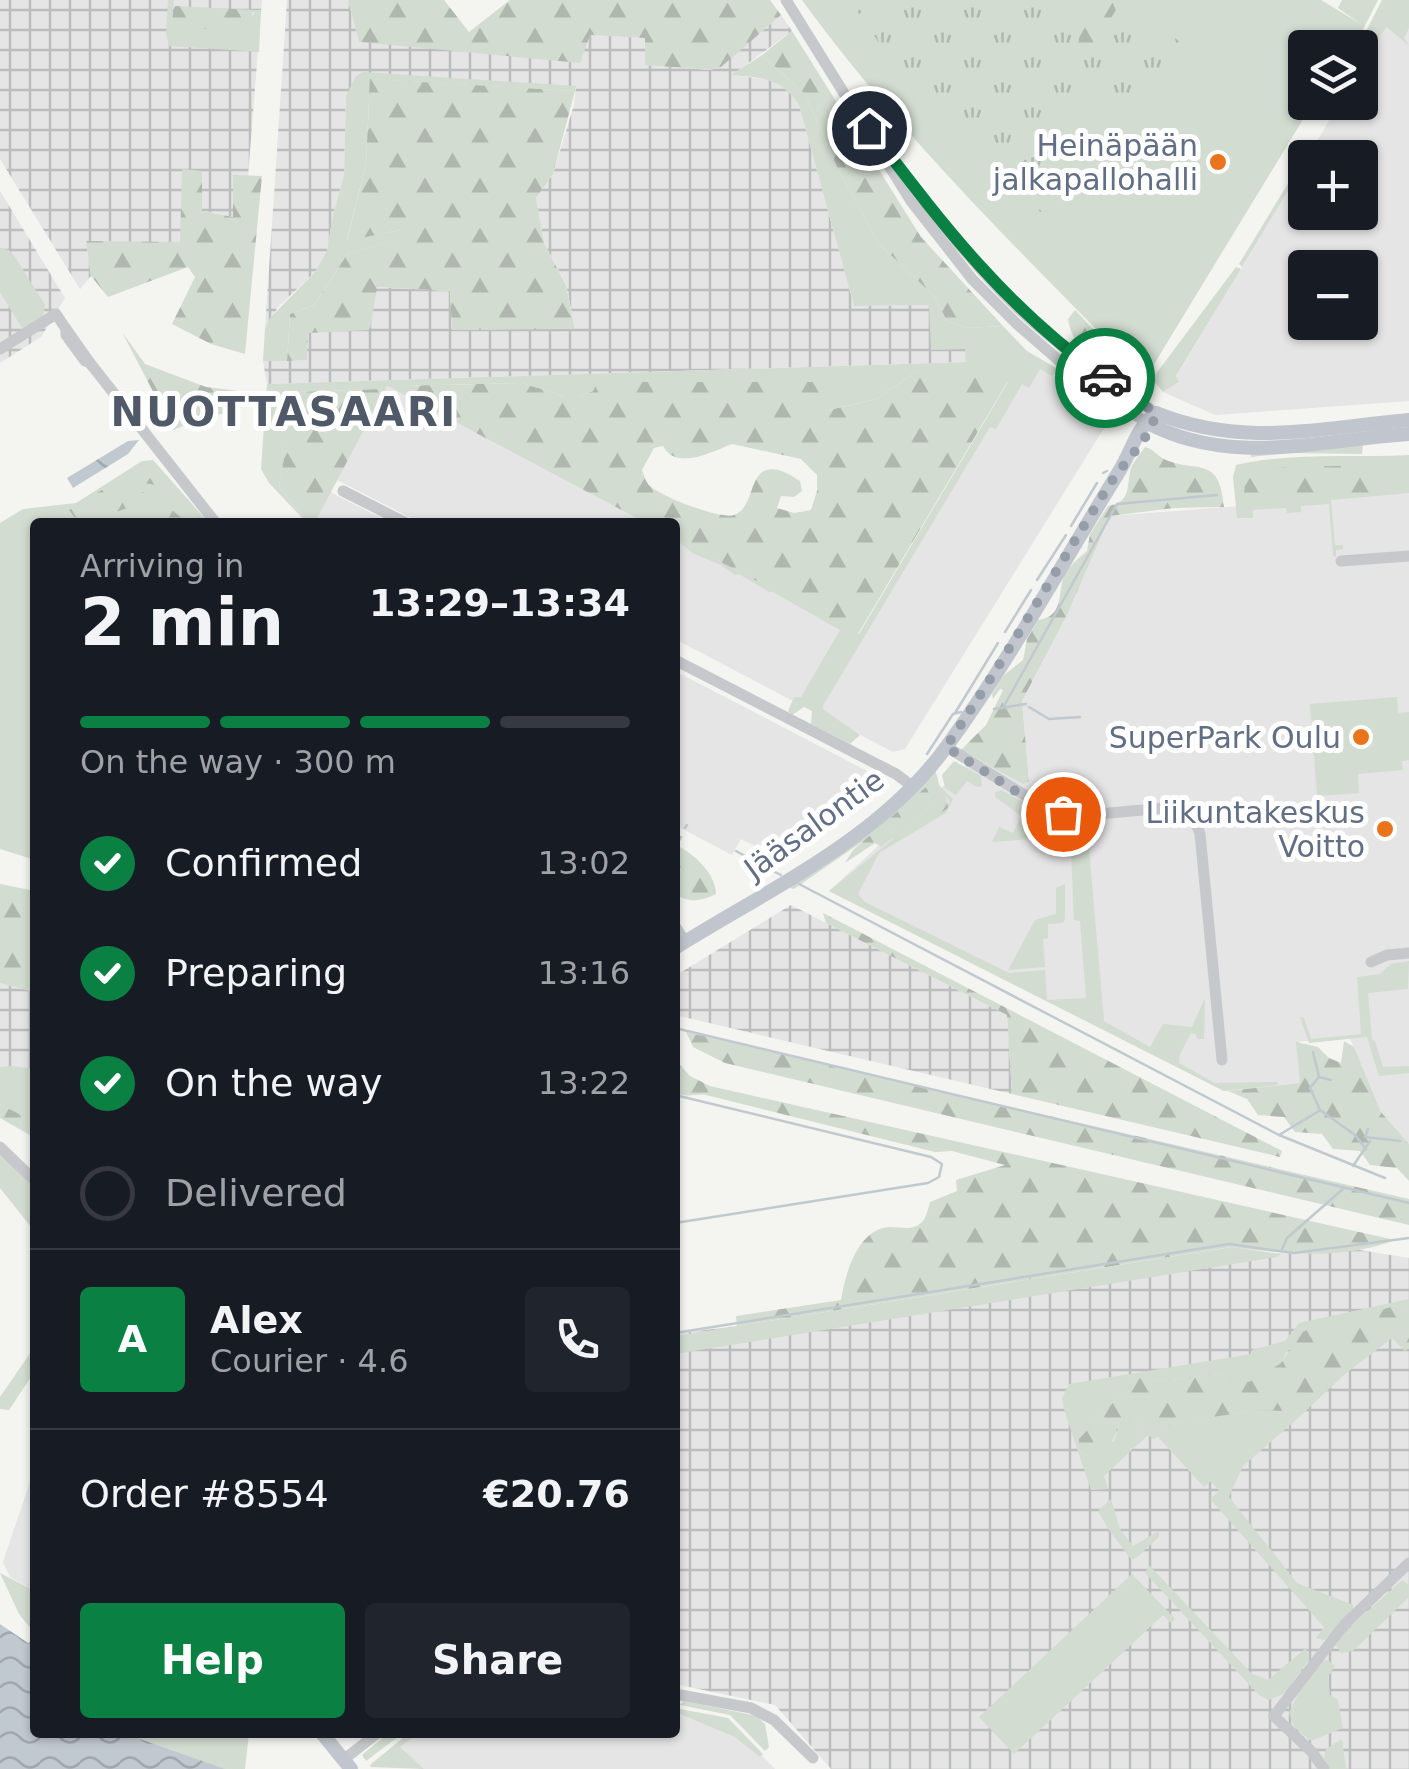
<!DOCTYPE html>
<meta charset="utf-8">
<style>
body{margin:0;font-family:"DejaVu Sans",sans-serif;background:#20242c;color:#f1f3f6;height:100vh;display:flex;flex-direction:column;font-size:38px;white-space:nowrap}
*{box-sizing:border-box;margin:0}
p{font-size:32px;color:#9ea1a6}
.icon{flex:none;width:55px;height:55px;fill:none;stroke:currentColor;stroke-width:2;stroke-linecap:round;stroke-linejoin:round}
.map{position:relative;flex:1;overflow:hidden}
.side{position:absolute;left:30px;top:518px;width:650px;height:1220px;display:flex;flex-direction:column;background:#171b24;border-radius:10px;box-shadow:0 2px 8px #0004}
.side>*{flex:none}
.buttons{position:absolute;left:1288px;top:30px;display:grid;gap:20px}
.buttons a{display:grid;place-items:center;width:90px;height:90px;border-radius:10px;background:#171b24;box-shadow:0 2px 8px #0004;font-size:50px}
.pin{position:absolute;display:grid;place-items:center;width:85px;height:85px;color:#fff;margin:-42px;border:5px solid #fff;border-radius:50%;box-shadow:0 2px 10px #0007}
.courier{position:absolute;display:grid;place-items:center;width:100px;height:100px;margin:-50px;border:8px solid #0b8043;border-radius:50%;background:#fff;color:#222;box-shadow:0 2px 12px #0007}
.head em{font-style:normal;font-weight:600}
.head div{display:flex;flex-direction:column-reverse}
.head{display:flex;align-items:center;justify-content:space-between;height:170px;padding:0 50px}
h1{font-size:65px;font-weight:600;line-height:75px}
.bar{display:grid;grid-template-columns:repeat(4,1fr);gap:15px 10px;align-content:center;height:120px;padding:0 50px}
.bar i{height:12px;border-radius:8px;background:#363941}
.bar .on{background:#0b8043}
.bar p{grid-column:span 4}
.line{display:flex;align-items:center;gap:25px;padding:0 50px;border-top:2px solid #363941}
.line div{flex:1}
.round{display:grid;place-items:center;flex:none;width:105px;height:105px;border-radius:10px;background:#20242c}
ol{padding:0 50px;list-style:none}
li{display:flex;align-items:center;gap:30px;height:110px}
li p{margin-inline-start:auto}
li .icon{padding:10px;border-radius:50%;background:#0b8043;color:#fff;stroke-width:4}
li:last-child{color:#9ea1a6}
li i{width:55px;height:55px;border:5px solid #363941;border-radius:50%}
.button{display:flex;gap:20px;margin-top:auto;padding:20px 50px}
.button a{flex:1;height:115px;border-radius:10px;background:#0b8043;color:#fff;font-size:40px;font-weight:600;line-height:115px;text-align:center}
.button a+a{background:#20242c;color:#f1f3f6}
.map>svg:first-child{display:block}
.built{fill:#e4e5e4;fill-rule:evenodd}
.industrial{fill:url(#industrial-grid)}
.grass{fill:#d3dcd1}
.forest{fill:url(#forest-firs);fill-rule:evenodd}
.park{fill:url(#park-tufts)}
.water{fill:url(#water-waves)}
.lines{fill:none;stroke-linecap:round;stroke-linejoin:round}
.stream{stroke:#c1c9d0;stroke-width:2.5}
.minor{stroke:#c6c8cc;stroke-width:11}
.major{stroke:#c1c6ce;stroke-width:14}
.done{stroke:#959da9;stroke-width:10;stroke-dasharray:0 18}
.route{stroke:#0b8043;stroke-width:12}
.poi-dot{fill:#ea741b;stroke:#fff;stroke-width:4}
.labels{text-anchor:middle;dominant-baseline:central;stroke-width:10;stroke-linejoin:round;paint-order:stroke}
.poi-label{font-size:30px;fill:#626e83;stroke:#fff;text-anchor:end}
.street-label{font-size:30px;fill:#626e83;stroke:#fff}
.district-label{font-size:40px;font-weight:bold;letter-spacing:2.5px;fill:#505967;stroke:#fff}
</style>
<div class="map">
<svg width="1409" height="1769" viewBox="0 0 1409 1769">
<defs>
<pattern id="industrial-grid" width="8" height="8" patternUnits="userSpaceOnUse" patternTransform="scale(2.5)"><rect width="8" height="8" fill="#e4e5e4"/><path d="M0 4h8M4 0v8" fill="none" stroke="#bcbebe"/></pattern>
<pattern id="forest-firs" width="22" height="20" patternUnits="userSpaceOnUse" patternTransform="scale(2.5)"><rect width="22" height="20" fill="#d3dcd1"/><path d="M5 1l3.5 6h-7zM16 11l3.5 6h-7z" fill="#afb7af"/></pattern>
<pattern id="park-tufts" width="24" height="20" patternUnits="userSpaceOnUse" patternTransform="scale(2.5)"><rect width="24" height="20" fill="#d3dcd1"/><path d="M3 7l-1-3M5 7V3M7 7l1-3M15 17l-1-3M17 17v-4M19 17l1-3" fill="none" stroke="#afb7af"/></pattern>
<pattern id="water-waves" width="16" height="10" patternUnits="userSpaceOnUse" patternTransform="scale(2.5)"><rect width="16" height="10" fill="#c1c9d0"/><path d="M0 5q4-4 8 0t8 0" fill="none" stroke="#a0a7ae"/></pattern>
</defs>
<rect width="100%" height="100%" fill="#f4f5f0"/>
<g class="built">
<path d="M1409,24V401L1215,415L1163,392L1179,382L1176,377L1305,163V212H1360V158L1308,157L1339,103L1360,102V61L1365,51L1387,26ZM1305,268H1360V322H1305Z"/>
<polygon points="1029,361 1114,412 905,749 893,752 826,717 823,706"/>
<polygon points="387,386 642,521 419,522 337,480"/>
<polygon points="330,492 389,522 315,522"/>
<polygon points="1409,493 1409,1144 1381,1112 1349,1036 1297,1042 1300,1083 1224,1091 829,891 974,758 1029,781 1022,701 1068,613 1110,516"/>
<polygon points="675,538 849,629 807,698 795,702 675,639"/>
<polygon points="675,671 867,771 859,789 763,850 741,839 732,855 675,825"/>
<polygon points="35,1467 35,1591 10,1577 3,1562"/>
<polygon points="675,1710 728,1720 775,1769 419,1769 395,1748 416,1733 675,1732"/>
</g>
<g class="industrial">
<polygon points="0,0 262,0 248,176 233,176 234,217 202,211 180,243 86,241 91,276 80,289 0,159"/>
<polygon points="287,0 348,0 359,42 590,35 646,38 645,65 710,70 721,66 781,15 792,31 732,75 776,81 791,94 799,105 854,306 929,305 966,349 966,362 267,384 263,361 307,360 307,333 377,287 450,291 452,330 575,328 566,284 544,243 536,198 553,174 574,105 576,86 346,96 344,175 333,215 327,252 315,272 278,307 265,329"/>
<polygon points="0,191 65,298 41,337 0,363"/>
<polygon points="791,905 1007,1015 1012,1094 675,1015 675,976"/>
<polygon points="0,983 35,992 35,1111 0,1104"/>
<polygon points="1335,1246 1409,1258 1409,1769 831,1769 775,1705 675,1684 675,1334"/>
</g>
<g class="grass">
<polygon points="168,0 174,0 171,26 254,15 254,10 261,10 259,52 169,46 166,33"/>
<path d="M802,0H1321L1361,24L1338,8L1342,0H1378L1354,47H1350L1357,32L1347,47L1305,48V102L1313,103L1145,379C1026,257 903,139 802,0Z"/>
<polygon points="1382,0 1409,0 1409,28 1404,38 1409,46 1387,27 1360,61 1358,47"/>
<path d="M762,55L805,94L837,167L879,244L935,297L947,321L967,328L1003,326L1027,351L1058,369L1053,376L1040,369L1029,388L1022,384L996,429L990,427L823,706L824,710L860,735L850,744L811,724L812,711L804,707L792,715L788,711L794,697H801L840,630L773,592H769L739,574L735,575L721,565L692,553L675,538L859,634L1008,382L917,371L877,399L828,410L822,382H598L593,391L580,396H563L522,383L399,386L395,390L387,386L384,392L380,389L297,392L279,486L306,522L269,483L261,469L267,384L966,362L965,349L931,350L929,305L854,306L799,105C782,78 760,77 731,75Z"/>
<polygon points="363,72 576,86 575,91 370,79 366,163 347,240 400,230 402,239 348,253 314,305 290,314 287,361 263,361 265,329 270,318 315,272 327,251 333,215 344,175 346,96 356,76"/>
<polygon points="1320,138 1308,157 1305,158 1305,163 1242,267 1239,264 1312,144"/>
<polygon points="0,248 9,250 15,257 45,305 43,317 22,328 0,292"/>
<polygon points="1236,267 1241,269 1176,376 1179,382 1163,392 1152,379"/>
<polygon points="1363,444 1362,454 1358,454 1288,453 1251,457 1251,453"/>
<path d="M1409,455V493L1331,500L1335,545H1343V549L1336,550V557L1333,556L1329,504L1301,506V512L1287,513L1286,508L1253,510V518H1237L1233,477L1236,465C1292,452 1351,458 1409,455Z"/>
<polygon points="153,460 208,522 35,522 35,860 0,849 0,523 23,509 76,503 142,461"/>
<polygon points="1397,697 1398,713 1409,712 1409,760 1402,761 1403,770 1358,774 1359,793 1317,796 1310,704"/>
<polygon points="954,761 981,776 982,786 977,787 967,781 956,795 945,788 942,775"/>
<polygon points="935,768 939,785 953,799 946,813 879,853 858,894 865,902 1009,973 1045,970 1047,1000 1086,998 1080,921 1074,920 1070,827 1075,820 1080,820 1087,825 1104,1021 1150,1047 1163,1024 1192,1027 1205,998 1204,1039 1197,1039 1196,1034 1191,1033 1180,1054 1179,1063 1215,1083 1277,1082 1278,1085 1224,1091 829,891 893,839 891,834 897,829 903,830 932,806 939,809 950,803 946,795 872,835 794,889 787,887"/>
<polygon points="1001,790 1050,816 1056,829 1053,837 1048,838 1047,832 1030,833 1030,839 992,842 999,827 1013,833 1021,816 995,797 995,793"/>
<polygon points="1065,884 1065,918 1063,923 1048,924 1048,938 1043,939 1045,967 1008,970 1035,920 1056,914 1056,888"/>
<polygon points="1409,961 1408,989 1368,993 1372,1040 1375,1041 1383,1067 1409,1066 1409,1073 1379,1076 1367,1037 1309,1043 1300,1017 1304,1018 1311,1039 1361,1034 1357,977 1380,974 1391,964"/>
<polygon points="11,1066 35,1069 32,1122 0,1104 0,1067"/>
<polygon points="0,1153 35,1189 35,1232 0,1188"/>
<polygon points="1232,1247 1281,1254 1277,1257 675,1354 675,1336"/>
<polygon points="1409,1299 1409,1303 1391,1307 1287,1351 1280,1364 1259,1379 1249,1382 1234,1382 1223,1374 1167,1380 1136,1378 1079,1439 1081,1452 1091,1458 1114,1441 1121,1419 1157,1429 1197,1419 1263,1410 1285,1411 1298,1418 1243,1466 1229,1497 1297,1583 1353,1605 1352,1612 1325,1640 1316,1638 1324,1627 1210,1499 1219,1491 1211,1481 1204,1487 1158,1437 1153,1439 1148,1435 1104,1476 1108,1489 1091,1490 1064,1409 1062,1398 1069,1384 1251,1354 1252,1350 1285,1341 1299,1323"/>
<polygon points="35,1346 35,1371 9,1410 0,1409 0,1397"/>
<polygon points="1111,1499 1120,1529 1133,1546 1159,1531 1159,1537 1136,1558 1131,1559 1109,1530 1098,1511"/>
<polygon points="1149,1565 1252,1674 1268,1680 1306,1648 1309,1660 1285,1693 1269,1700 1259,1695 1145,1573"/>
<polygon points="0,1573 35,1591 35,1634 19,1614"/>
<polygon points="1132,1574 1175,1619 1171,1623 1163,1615 1014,1754 979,1717"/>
<polygon points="1402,1580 1409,1585 1409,1597 1353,1651 1341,1653 1336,1645 1348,1629"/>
<polygon points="1328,1660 1335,1666 1328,1677 1330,1695 1338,1700 1343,1728 1311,1741 1294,1727 1289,1713 1299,1692 1323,1661"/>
<polygon points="684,1701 757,1716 765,1724 769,1747 765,1751 730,1715 680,1705"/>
<polygon points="680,1709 728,1718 763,1754 760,1757 735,1737 678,1713"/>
<polygon points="122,1733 249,1733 245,1769 224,1769"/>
<polygon points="388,1733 403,1733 366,1761 362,1755"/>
<polygon points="409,1733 418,1733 400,1747 424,1769 371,1767 370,1765"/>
<polygon points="1342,1739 1346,1769 1329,1769 1324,1758 1326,1749"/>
</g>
<g class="forest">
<polygon points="348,0 444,0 469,32 510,0 770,0 781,15 721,67 710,70 645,65 645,38 590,35 580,63 359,42"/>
<path d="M1083,0L1113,3L1116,10L1089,55L1081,61L1073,56C1085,38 1075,20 1083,0Z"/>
<polygon points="174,6 254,10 242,31 171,27"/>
<polygon points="792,31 921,237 1003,326 967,328 947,321 935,297 879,244 837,167 805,94 762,55"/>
<polygon points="370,79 575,91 553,174 536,198 544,243 566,285 575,329 452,330 450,291 377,287 370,330 308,333 307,360 287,361 290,314 314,305 348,253 401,239 399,230 347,241 366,163"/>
<polygon points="182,169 202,171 202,211 233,217 233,175 262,176 245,354 211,344 172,324 195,277 188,267 108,297 91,276 86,241 180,242"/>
<path d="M1075,310L1098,334L1130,380C1102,379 1071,346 1068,319Z"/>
<polygon points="122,332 145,364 206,387 239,391 236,407 232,412 205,417 173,430"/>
<path d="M972,367L1008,381L858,634L675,538V522H644L395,390L398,386L522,383L563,396H580L593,391L597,382H823L829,410L877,399L917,371ZM732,444L801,459L817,475V491L811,510L794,513L777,508L781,496L794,497L802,491L800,481C791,475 776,465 764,471C749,479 753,508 734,515C721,520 656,495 648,484C645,480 644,475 642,470L654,448L663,446C676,471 712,452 732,444Z"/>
<polygon points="380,389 384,392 315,522 306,522 279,486 296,392"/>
<path d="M1145,447C1154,449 1157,456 1166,460C1197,473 1220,455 1224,507L1174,508L1110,516L1068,613L1022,701L1029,781L1023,784L961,750L986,725L1003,690L1000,689L993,699L992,694L1004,675L1023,660L1027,639L1038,620C1061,616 1058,602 1062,583C1064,569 1077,560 1087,551L1090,534L1108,506C1132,502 1126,486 1131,468C1134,461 1141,453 1145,447Z"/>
<path d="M1318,466C1344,467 1389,462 1408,482L1399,494L1266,503L1252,502L1244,495L1245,480L1255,473L1274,468Z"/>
<path d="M139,467L148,469L155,485C118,476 105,509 78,522L69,510Z"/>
<polygon points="143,492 155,497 187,522 167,522 147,507 136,505 96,519 132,493"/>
<polygon points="926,787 946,795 948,808 941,813 932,806 903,830 896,830 891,834 893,838 881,847 875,843 845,863 853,850"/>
<path d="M675,845C693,852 716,874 716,894C703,901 686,904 675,893Z"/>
<polygon points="0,884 35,891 35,992 0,983"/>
<polygon points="823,913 1282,1151 1280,1157 1012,1094 1007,1015 826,923"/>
<polygon points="686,1032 1409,1199 1409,1225 725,1063 693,1047"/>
<polygon points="1344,1041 1354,1047 1381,1112 1409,1144 1409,1181 1397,1168 1370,1165 1360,1151 1333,1149 1322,1134 1295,1132 1284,1117 1258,1115 1247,1099 1228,1091 1300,1083 1296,1042 1318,1047 1329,1058 1341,1063"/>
<path d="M675,1059L690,1076L710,1086L1395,1240C1343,1260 1286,1254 1231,1247L737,1326L736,1316L841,1300C845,1274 858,1228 890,1227C901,1227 912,1231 921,1223C926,1219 928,1209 930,1202L957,1191L956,1180L1005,1165L952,1151L935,1152L706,1095C695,1093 687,1099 675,1092Z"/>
<polygon points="0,1104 32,1121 35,1111 35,1138 0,1118"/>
<polygon points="1409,1303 1409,1348 1405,1351 1392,1338 1345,1374 1298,1418 1285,1411 1263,1410 1197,1419 1157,1429 1121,1419 1106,1456 1091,1458 1079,1450 1079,1439 1136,1378 1167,1380 1223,1374 1234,1382 1249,1382 1280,1364 1303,1332 1316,1325"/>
</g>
<path class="park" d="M850,0H1084C1073,17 1085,37 1073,56L1081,61L1089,55L1116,10L1113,3L1092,0H1114L1184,44L1126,138L1121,101L1112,95C1032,112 1058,162 1061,223L1054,224L1013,188L995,144L949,120L894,65Z"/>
<g class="water">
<polygon points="139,440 128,454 73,488 67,478 128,441"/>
<polygon points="0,1624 28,1643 35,1640 35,1732 123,1733 225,1769 0,1769"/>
</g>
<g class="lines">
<g class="stream">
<polyline points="1103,473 1107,471"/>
<polyline points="1071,526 1097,483"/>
<polyline points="1037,580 1066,535"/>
<polyline points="1005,632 1031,590"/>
<polyline points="1004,706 1117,504 1217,495"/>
<polyline points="1029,707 1049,719 1080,717"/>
<polyline points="994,709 1026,704"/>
<polyline points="955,713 998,643"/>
<polyline points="927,754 953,714 961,712"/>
<polyline points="685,828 687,825"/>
<polyline points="675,847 681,837"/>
<polyline points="736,851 756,862"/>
<polyline points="767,868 781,875"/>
<polyline points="799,884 1279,1135 1385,1178"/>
<polyline points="675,1028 1409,1203"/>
<polyline points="1313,1052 1319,1077 1331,1080"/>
<polyline points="1319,1077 1310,1088 1320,1110 1355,1135 1366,1149"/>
<polyline points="675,1095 931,1157 942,1164 939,1177 928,1183 675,1223"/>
<polyline points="1368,1129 1365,1137 1400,1141"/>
<polyline points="1279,1135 1319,1111"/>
<polyline points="1353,1166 1370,1141"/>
<polyline points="1282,1249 1287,1238 1343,1189"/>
<polyline points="675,1333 1229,1244 1294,1253 1409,1238"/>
</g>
<g class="minor">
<polyline points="786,0 911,201 972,279 1017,324 1063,364 1144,421"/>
<path d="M893,160C932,211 972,264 1019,309C1060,348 1108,381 1156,413"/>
<polygon points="66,329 90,363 85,361 66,335"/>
<polyline points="0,349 56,314 66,329"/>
<polyline points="90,363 215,522"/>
<polyline points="343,491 404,522"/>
<polyline points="1341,561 1409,556"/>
<polyline points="675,660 896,774 912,786"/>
<path d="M947,747L1052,812L1076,816L1165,808C1181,809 1195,817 1200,834L1222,1060"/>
<polyline points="675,926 685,942"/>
<polyline points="1371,962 1387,955 1409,953"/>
<polyline points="0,1147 35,1181"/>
<polyline points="675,1694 751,1708 774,1720 813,1758"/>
<polyline points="343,1760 379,1732"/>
<polyline points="1324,1769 1312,1752 1274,1716 1344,1625 1409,1563"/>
</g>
<g class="major">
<path d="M1156,413C1244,448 1318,428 1409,420"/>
<path d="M1144,421C1228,468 1319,440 1409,434"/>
<path d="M675,948C769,889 880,839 947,746C1011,658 1063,562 1120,470C1132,450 1137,427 1156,413"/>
<polyline points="321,1732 351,1769"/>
</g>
</g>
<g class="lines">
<path class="done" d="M1063,814L1039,806L946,747C1004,661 1055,571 1110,484C1125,460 1149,441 1156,413L1105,378"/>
<path class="route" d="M869,128C944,226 1004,306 1105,378"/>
</g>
<g class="poi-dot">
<circle cx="1218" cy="162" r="10"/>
<circle cx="1361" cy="737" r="10"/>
<circle cx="1385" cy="829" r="10"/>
</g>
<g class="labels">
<g class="poi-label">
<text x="1198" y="145">Heinäpään<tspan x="1198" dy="34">jalkapallohalli</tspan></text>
<text x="1341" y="737">SuperPark Oulu</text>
<text x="1365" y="812">Liikuntakeskus<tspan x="1365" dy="34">Voitto</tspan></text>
</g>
<g class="street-label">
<text transform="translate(814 824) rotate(-36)">Jääsalontie</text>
</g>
<g class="district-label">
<text x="284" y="412">NUOTTASAARI</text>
</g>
</g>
</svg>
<div class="buttons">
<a><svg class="icon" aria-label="layers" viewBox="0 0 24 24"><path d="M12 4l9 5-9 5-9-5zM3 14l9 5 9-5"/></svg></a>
<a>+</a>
<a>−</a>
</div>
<div class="pin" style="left:1063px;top:814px;background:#ea580c"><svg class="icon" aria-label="bag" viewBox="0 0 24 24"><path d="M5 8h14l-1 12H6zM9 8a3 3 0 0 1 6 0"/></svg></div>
<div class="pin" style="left:869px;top:128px;background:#1f2937"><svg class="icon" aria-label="home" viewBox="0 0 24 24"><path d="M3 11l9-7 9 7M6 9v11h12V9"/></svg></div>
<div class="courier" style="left:1105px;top:378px"><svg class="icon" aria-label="car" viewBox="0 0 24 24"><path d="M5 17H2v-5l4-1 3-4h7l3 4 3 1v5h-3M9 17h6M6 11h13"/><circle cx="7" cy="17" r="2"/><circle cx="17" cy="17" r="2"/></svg></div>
<section class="side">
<div class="head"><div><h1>2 min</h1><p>Arriving in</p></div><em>13:29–13:34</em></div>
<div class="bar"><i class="on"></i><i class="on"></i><i class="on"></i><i></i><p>On the way · 300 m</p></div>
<ol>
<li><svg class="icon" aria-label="check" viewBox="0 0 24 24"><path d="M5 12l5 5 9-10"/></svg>Confirmed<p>13:02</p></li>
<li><svg class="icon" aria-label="check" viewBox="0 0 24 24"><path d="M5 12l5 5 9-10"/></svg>Preparing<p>13:16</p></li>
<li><svg class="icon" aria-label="check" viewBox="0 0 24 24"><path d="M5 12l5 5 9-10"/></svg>On the way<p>13:22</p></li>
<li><i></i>Delivered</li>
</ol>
<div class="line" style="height:180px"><b class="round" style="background:#0b8043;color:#fff">A</b><div><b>Alex</b><p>Courier · 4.6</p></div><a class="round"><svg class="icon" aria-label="phone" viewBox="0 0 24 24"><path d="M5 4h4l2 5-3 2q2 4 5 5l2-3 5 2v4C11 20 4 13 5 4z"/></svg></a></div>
<div class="line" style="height:130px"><div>Order #8554</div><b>€20.76</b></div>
<div class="button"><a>Help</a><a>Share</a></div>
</section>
</div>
